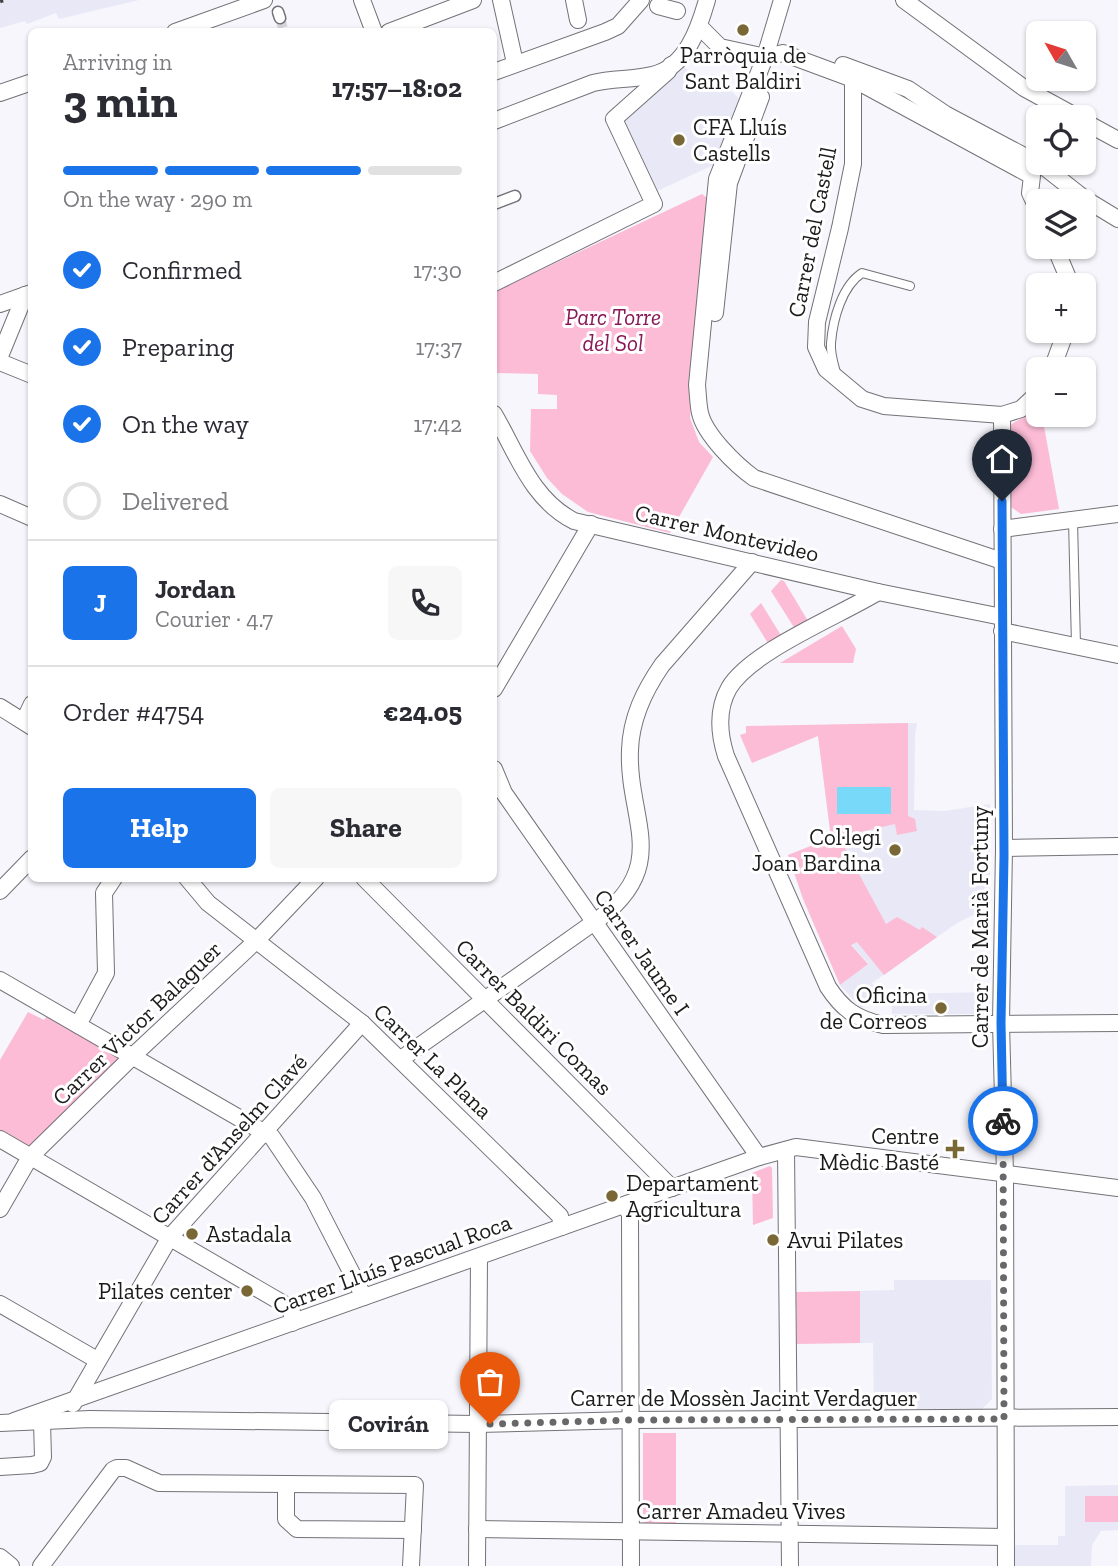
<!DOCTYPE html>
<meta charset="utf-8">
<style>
body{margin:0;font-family:"Zilla Slab",serif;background:#f7f7f7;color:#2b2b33;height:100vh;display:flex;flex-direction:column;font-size:26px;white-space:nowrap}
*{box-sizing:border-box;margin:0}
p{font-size:23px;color:#7c7c81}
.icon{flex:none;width:38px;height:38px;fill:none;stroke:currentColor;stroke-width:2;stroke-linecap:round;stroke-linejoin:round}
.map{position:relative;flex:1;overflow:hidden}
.drawer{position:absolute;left:28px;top:28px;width:469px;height:854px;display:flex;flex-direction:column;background:#fff;border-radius:10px;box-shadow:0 2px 5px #0004}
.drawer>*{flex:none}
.needle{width:46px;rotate:309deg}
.tools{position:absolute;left:1026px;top:21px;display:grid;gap:14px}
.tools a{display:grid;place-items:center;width:70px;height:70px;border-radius:10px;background:#fff;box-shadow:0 2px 5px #0004;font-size:35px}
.pin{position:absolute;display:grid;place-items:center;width:60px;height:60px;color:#fff;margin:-72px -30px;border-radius:50% 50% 50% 0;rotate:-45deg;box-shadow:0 0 7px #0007}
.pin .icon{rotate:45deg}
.courier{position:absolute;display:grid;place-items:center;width:70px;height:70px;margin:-35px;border:5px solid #1a73e8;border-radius:50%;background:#fff;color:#222;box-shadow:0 2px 9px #0007}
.bubble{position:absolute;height:49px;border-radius:10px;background:#fff;box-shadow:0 2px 5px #0004;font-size:23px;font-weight:700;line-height:49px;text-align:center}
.headline em{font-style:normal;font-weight:700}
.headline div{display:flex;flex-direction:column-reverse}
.headline{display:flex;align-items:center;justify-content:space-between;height:119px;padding:0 35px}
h1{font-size:46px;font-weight:700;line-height:52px}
.bar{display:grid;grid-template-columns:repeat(4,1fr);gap:10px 7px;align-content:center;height:84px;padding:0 35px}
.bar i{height:9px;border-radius:5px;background:#e1e1e2}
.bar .current{background:#1a73e8}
.bar p{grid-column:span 4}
.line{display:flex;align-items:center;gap:18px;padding:0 35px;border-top:2px solid #e1e1e2}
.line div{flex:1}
.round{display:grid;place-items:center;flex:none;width:74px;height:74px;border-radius:10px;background:#f7f7f7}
ol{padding:0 35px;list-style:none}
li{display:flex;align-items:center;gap:21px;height:77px}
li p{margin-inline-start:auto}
li .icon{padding:7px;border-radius:50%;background:#1a73e8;color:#fff;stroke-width:4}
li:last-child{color:#7c7c81}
li i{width:38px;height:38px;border:4px solid #e1e1e2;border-radius:50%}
.action{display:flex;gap:14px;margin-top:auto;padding:14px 35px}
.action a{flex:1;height:80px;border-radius:10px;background:#1a73e8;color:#fff;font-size:28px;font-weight:700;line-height:80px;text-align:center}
.action a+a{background:#f7f7f7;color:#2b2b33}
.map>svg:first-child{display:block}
.built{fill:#e9e8f6}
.green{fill:#fcbcd6}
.water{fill:#78d9f8}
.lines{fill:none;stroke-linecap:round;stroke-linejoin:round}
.pedestrian-tunnel{stroke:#d5d5da;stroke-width:10;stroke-dasharray:10 5;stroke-linecap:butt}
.service-casing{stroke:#737277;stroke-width:10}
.pedestrian-casing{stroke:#737277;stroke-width:13}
.minor-casing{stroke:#737277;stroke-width:18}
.service{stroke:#fff;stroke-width:8}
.pedestrian{stroke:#fff;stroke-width:10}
.minor{stroke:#fff;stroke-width:16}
.rail{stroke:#434345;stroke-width:4.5;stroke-dasharray:12 12;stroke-linecap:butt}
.done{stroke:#68686a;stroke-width:7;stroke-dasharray:0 12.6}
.route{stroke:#1a73e8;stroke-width:9}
.poi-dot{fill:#796836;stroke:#fff;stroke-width:2.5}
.labels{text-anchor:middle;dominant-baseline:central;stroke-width:6;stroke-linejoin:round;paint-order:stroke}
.poi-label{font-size:23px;fill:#1b1b1c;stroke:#fff;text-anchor:start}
.street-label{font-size:23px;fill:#1b1b1c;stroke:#fff}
.park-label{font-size:23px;font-style:italic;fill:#891956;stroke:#fff}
</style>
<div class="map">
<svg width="1118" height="1566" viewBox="0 0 1118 1566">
<rect width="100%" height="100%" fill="#f6f6fc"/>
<g class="built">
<polygon points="0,0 139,0 59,19 56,13 27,24 25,21 0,28"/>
<polygon points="682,64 701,85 712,74 743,102 720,162 655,192 619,119"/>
<polygon points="917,723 915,736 914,810 945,811 990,804 990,908 984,908 983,912 979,912 957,923 872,983 880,994 861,1008 840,985 868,963 848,941 788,855 831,838 817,725"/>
<polygon points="990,992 990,1014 892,1014 892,994"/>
<polygon points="894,1280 991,1280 992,1399 982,1409 874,1410 873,1343 860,1343 860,1291 894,1290"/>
<polygon points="1118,1485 1118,1530 1101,1531 1092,1545 1091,1566 1015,1566 1015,1545 1058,1545 1058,1536 1065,1536 1065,1486"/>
</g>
<g class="green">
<polygon points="702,194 711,201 690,418 699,442 713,457 670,533 588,512 562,494 547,478 530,451 531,409 557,409 557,395 538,394 538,374 494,373 494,292"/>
<polygon points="1038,409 1038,415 1042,415 1059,509 1021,514 1008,505 1008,426"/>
<polygon points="781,580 784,581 808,621 795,629 771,591"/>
<polygon points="761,603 782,637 769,645 750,614"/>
<polygon points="842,626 856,649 853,663 780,663"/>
<polygon points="908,723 908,816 915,819 917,831 897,835 895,824 839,837 886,924 897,917 920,930 922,927 937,937 884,975 857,942 851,945 868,964 840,985 803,899 788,855 831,838 818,736 752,763 740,735 746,733 746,726"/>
<polygon points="28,1012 44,1020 49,1013 128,1058 33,1150 0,1133 0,1060"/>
<polygon points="770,1166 772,1168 773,1218 753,1225 752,1173"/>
<polygon points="860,1291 860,1343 797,1344 796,1292"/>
<rect x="643" y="1433" width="33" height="93"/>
<rect x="1085" y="1496" width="33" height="26"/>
</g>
<rect class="water" x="837" y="787" width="54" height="27"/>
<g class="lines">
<polyline class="pedestrian-tunnel" points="280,18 284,32"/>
<defs>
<g id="service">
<path d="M837,376C834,365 830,354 831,343C833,319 842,286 862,273L910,286"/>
<polyline points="1073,520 1076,646"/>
</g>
<g id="pedestrian">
<polyline points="278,12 280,18"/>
<polyline points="494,204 515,196"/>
</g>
<g id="minor">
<polyline points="362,0 374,32"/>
<polyline points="501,0 515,63"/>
<polyline points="574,0 578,20"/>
<path d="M782,0L765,57L717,179L697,385C698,394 698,404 700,413C705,435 736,465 754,478L1002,561"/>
<polyline points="904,0 1024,88 1077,117"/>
<polyline points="658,6 677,11"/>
<polyline points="699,26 720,47 765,57 783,53 853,79 1032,176 1030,193 1038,210"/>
<polyline points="175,32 264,0"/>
<polyline points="389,32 473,0"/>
<polyline points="843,65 908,89 945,114 1043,166 1085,199 1118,219"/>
<polyline points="494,72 605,32 618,26 641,0"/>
<polyline points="853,79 853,164 840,228 817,322 816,347 826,369 862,399 884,406 1002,415 1021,409 1038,393"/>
<polyline points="0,93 32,82"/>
<path d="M494,121L593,83C613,78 633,80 652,75C686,68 699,28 707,0"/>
<polyline points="1083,121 1118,140"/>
<polyline points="1055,247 1071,285"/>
<polyline points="494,283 654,204 614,119 668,71 671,65"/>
<polyline points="0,304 31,293"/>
<polyline points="715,313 729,183 761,97"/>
<polyline points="0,356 25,295"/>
<polyline points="0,362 32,375"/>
<polyline points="1052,369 1066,331"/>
<path d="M494,414C517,453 531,499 574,521L878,592L1002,617"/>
<polyline points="1002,415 1004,848 1001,1023 1005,1174 1006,1566"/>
<polyline points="0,504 32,518"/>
<polyline points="1002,529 1118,514"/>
<path d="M878,592C839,616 751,651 729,688C717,709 719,734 726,756L828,987C843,1010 857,1019 883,1025L1118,1023"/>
<polyline points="1002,631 1118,655"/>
<polyline points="494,689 591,524"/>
<polyline points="0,707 32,727"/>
<polyline points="24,721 32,704"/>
<polyline points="494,769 504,793 759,1157"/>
<polyline points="1004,848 1118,846"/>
<polyline points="187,878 208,903 362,1023 560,1216 562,1227"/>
<polyline points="364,878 672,1188"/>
<polyline points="0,891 32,858"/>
<polyline points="0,980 272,1137 313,1198 364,1297"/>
<polyline points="78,1025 106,973 104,893 114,878"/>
<path d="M401,1059L600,918C671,863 627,819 630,750C631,718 644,691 662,665L752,562"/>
<polyline points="0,1139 284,1304 292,1312 292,1323"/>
<polyline points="786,1150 790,1566"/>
<polyline points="625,1206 630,1214 631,1566"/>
<polyline points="0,1209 30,1157 137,1052 257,940 316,878"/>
<polyline points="0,1304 97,1360"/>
<polyline points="73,1404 170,1237 362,1023"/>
<polyline points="14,1421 759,1157 796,1147 1118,1188"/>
<polyline points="0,1423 90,1419 477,1424 631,1420 1118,1417"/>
<polyline points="0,1467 32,1465 40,1463 43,1457 42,1422"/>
<polyline points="286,1484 286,1519 297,1529 413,1530"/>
<polyline points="477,1529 1006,1537"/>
<polyline points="0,1557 11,1566"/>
<polyline points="41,1566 113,1470 117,1468 126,1468 159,1483 415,1485 411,1566"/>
<polyline points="477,1566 479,1257"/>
</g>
</defs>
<use href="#service" class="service-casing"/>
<use href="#pedestrian" class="pedestrian-casing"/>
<use href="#minor" class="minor-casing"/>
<use href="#service" class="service"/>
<use href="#pedestrian" class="pedestrian"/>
<use href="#minor" class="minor"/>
<polyline class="rail" points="0,1 3,0"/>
</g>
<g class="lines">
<polyline class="done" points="490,1424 631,1420 1004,1419 1003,1121"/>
<polyline class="route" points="1002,501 1004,856 1001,1023 1003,1121"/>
</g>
<g class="poi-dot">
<circle cx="743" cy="30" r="7"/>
<circle cx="679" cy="140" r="7"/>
<circle cx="895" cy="850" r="7"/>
<circle cx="941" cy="1008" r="7"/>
<path d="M951.5 1138.5h7v7h7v7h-7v7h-7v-7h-7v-7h7z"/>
<circle cx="612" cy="1196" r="7"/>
<circle cx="192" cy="1234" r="7"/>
<circle cx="773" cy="1240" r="7"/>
<circle cx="247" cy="1291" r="7"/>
</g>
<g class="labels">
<g class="poi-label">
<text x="743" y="55" text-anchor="middle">Parròquia de<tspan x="743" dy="26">Sant Baldiri</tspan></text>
<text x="693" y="127">CFA Lluís<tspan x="693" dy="26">Castells</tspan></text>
<text x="881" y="837" text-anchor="end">Col·legi<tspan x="881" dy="26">Joan Bardina</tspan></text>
<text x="927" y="995" text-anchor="end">Oficina<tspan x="927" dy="26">de Correos</tspan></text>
<text x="939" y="1136" text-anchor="end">Centre<tspan x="939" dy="26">Mèdic Basté</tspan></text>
<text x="626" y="1183">Departament<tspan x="626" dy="26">Agricultura</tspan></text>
<text x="206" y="1234">Astadala</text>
<text x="787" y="1240">Avui Pilates</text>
<text x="233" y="1291" text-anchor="end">Pilates center</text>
</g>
<g class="street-label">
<text transform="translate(812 232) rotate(-79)">Carrer del Castell</text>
<text transform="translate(727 533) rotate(13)">Carrer Montevideo</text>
<text transform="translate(980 927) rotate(-90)">Carrer de Marià Fortuny</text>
<text transform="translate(642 952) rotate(55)">Carrer Jaume I</text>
<text transform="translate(534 1017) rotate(45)">Carrer Baldiri Comas</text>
<text transform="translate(137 1023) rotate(-44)">Carrer Victor Balaguer</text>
<text transform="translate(433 1061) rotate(44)">Carrer La Plana</text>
<text transform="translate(229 1139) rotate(-48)">Carrer d'Anselm Clavé</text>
<text transform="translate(392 1264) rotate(-20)">Carrer Lluís Pascual Roca</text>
<text x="744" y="1398">Carrer de Mossèn Jacint Verdaguer</text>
<text x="741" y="1511">Carrer Amadeu Vives</text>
</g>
<g class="park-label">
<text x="613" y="317">Parc Torre<tspan x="613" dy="26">del Sol</tspan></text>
</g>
</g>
</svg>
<div class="tools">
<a><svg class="needle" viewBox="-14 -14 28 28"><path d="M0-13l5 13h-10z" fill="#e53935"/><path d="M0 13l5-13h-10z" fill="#7c7c81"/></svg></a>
<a><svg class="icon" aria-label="locate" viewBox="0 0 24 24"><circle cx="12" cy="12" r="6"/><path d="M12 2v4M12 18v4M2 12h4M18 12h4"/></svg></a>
<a><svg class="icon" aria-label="layers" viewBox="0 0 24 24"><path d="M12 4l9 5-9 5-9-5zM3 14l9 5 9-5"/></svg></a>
<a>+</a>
<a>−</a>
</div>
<div class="pin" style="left:490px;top:1424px;background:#ea580c"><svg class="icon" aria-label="bag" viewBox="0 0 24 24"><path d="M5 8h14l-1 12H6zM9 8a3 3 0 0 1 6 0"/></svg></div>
<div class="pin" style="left:1002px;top:501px;background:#1f2937"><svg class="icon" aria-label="home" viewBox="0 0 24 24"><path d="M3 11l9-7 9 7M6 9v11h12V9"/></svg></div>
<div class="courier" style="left:1003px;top:1121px"><svg class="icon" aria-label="bike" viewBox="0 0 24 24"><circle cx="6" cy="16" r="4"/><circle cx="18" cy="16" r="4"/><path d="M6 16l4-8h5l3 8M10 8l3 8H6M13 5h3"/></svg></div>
<div class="bubble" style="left:329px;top:1400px;width:119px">Covirán</div>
<section class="drawer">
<div class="headline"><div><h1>3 min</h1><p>Arriving in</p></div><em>17:57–18:02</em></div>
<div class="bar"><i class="current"></i><i class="current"></i><i class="current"></i><i></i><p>On the way · 290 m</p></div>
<ol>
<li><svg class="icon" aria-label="check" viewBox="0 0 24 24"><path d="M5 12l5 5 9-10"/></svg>Confirmed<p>17:30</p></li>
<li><svg class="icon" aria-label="check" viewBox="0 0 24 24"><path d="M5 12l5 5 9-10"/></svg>Preparing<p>17:37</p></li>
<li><svg class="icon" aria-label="check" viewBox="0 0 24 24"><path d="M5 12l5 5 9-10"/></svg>On the way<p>17:42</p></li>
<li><i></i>Delivered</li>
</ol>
<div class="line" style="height:126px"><b class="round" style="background:#1a73e8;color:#fff">J</b><div><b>Jordan</b><p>Courier · 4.7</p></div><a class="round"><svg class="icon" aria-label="phone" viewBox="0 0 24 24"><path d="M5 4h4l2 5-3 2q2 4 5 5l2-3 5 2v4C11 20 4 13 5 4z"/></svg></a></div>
<div class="line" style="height:91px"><div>Order #4754</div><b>€24.05</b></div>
<div class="action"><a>Help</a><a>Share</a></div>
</section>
</div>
